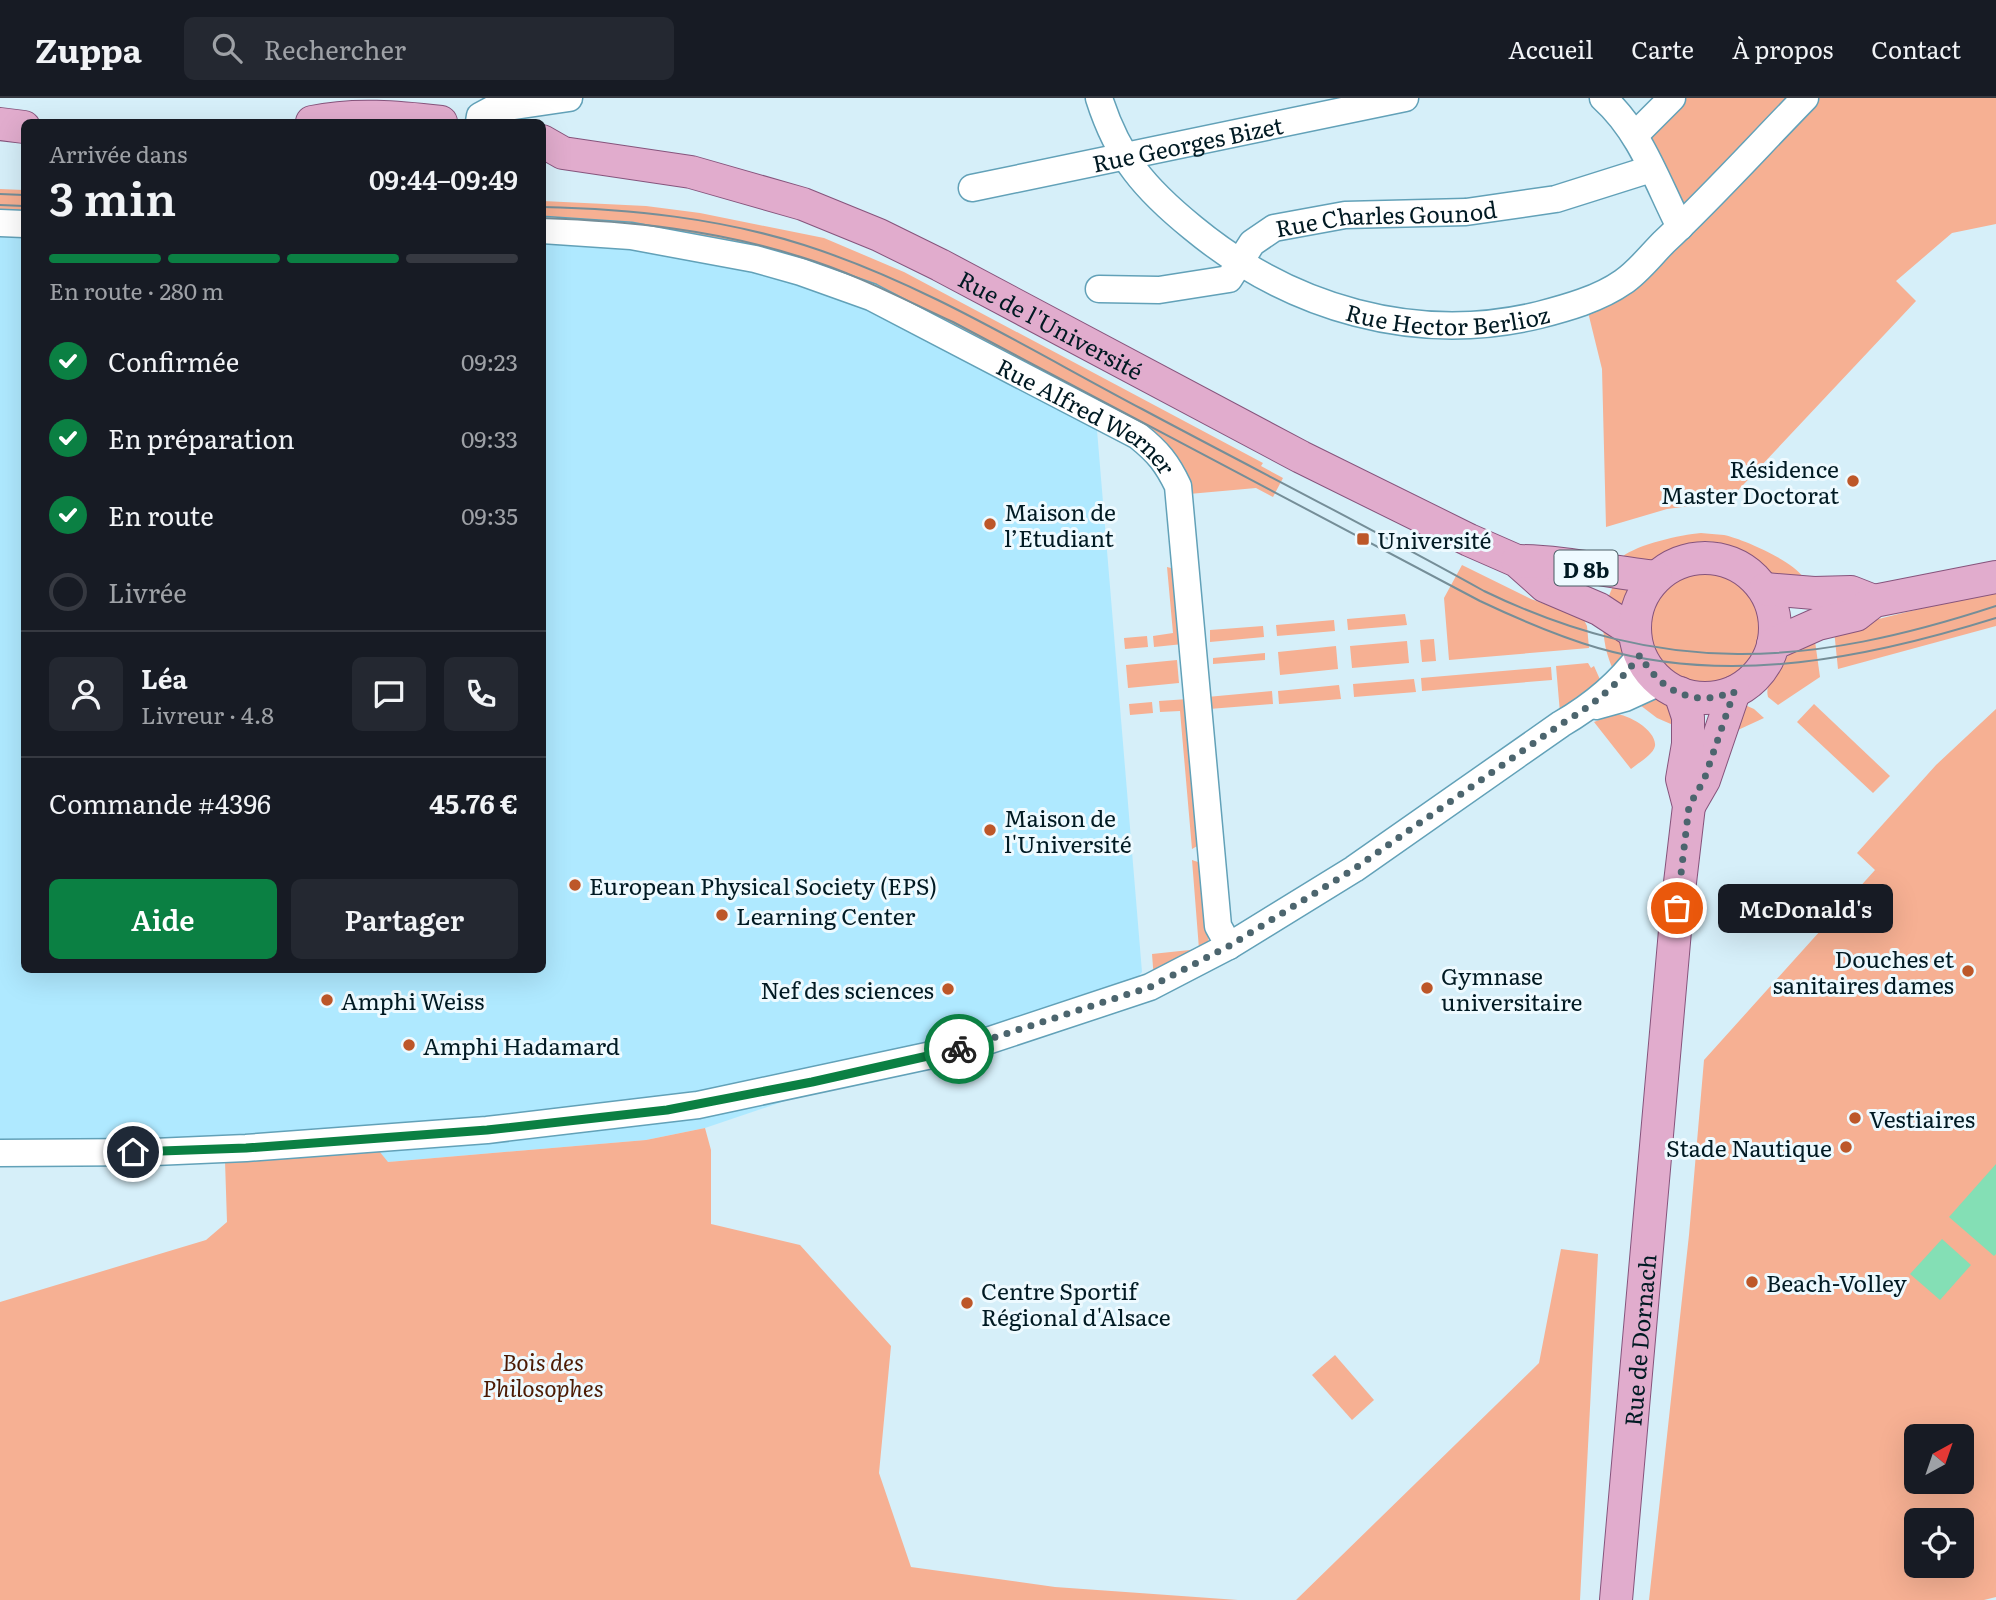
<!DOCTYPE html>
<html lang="fr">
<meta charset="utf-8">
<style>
body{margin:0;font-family:Literata,serif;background:#242831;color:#f1f3f6;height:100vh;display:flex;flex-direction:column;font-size:26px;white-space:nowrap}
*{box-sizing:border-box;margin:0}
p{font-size:23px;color:#9ea1a6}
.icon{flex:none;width:38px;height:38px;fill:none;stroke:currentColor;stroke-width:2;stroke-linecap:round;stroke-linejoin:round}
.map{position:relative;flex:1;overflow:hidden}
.details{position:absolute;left:21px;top:21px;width:525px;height:854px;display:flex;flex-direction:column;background:#171b24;border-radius:10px;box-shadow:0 7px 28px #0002}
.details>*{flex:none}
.needle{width:46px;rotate:40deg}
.tools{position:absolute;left:1904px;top:1326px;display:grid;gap:14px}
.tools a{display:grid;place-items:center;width:70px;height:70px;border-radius:10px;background:#171b24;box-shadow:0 7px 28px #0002;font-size:35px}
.pin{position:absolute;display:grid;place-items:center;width:60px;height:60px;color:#fff;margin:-30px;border:4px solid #fff;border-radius:50%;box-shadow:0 2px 7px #0007}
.courier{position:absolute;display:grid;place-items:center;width:70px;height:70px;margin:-35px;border:5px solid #0b8043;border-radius:50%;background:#fff;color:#222;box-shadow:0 2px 9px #0007}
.bubble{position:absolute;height:49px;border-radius:10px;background:#171b24;box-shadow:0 7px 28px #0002;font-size:23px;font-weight:600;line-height:49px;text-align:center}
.overview em{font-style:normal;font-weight:600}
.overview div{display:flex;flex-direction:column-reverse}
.overview{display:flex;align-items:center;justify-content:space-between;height:119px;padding:0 28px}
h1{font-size:46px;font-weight:600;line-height:52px}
.bar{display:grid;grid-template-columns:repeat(4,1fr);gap:10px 7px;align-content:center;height:84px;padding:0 28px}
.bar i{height:9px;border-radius:5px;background:#363941}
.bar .active{background:#0b8043}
.bar p{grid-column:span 4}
.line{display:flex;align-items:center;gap:18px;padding:0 28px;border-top:2px solid #363941}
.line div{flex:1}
.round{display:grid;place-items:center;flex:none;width:74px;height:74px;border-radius:10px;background:#242831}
ol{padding:0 28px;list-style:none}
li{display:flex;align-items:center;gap:21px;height:77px}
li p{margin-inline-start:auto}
li .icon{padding:7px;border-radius:50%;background:#0b8043;color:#fff;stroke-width:4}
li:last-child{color:#9ea1a6}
li i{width:38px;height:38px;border:4px solid #363941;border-radius:50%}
.button{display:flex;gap:14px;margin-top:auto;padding:14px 28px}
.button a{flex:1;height:80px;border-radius:10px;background:#0b8043;color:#fff;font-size:28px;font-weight:600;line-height:80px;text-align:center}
.button a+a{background:#242831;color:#f1f3f6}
header{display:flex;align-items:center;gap:42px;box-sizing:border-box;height:98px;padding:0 35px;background:#171b24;border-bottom:2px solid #363941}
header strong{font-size:33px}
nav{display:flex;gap:38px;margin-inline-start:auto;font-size:24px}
.search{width:490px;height:63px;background:#242831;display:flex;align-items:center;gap:18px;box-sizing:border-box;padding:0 24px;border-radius:10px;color:#9ea1a6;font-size:26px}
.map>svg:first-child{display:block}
.built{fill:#afe9ff}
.green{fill:#f6b093;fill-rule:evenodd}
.water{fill:#84dfb5}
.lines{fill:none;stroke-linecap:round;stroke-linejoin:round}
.minor-casing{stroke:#62a1b8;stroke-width:29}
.major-casing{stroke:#86547c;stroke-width:34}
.minor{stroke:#fff;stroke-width:26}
.major{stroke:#e1accd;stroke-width:32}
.tram{stroke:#758e98;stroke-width:2}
.done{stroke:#4c656e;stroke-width:7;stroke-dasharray:0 12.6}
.route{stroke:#0b8043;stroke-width:9}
.poi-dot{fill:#bd5729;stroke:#eefaff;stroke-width:2.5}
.labels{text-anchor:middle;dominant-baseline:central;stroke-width:6;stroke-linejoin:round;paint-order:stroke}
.shield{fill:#eefaff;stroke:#485d65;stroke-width:2}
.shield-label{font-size:21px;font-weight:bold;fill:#011a23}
.street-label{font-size:23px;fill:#011a23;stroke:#eefaff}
.poi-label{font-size:23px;fill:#011a23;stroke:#eefaff;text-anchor:start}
.park-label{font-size:23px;font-style:italic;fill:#4b1a03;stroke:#eefaff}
</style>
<header>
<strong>Zuppa</strong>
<div class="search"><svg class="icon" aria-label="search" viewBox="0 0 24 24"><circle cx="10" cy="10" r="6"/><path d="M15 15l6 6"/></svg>Rechercher</div>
<nav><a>Accueil</a><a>Carte</a><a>À propos</a><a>Contact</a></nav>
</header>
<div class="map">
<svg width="1996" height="1502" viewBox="0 0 1996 1502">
<rect width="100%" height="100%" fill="#d6eff9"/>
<polygon class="built" points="0,138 24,139 24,872 542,872 543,145 586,145 673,155 777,179 873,211 1097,332 1142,874 1132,886 705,1030 646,1042 388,1064 0,1049"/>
<g class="green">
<polygon points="1672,0 1996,0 1996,126 1952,135 1896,183 1916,203 1728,403 1667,411 1606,429 1602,271 1585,202 1680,129 1635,37"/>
<polygon points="0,91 24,92 24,117 0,116"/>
<polygon points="543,103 646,108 700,115 824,140 904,174 1263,365 1261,368 1283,380 1273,399 1256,390 1189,396 1187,384 905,207 543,125"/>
<path d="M1701,435C1708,436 1716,436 1724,437C1743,441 1793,463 1803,479L1782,482C1746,458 1728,433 1679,448C1669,452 1659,461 1650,463C1641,463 1631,460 1622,459C1638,446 1680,437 1701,435Z"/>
<polygon points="1462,467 1531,501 1583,520 1587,528 1589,550 1449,562 1444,500"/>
<circle cx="1704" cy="530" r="62"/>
<polygon points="1167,469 1175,471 1183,546 1154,549 1153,538 1173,535"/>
<polygon points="1615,483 1630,485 1621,512 1606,505"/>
<polygon points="1996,492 1996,528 1838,571 1834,532"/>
<polygon points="1405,516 1407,527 1348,532 1347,521"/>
<path d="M1603,521C1621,540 1635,552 1615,576C1606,557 1603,542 1603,521Z"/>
<polygon points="1334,522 1335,533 1277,538 1276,527"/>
<polygon points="1263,528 1264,539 1210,544 1210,532"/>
<path d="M1814,536L1820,579L1778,607L1768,599C1762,576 1798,548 1814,536Z"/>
<polygon points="1147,538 1148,549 1125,551 1124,540"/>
<polygon points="1434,541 1436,563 1422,564 1420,542"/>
<polygon points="1407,543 1409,565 1352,570 1350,548"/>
<polygon points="1336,548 1338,571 1280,577 1278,554"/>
<polygon points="1265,555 1265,562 1213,566 1213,560"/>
<polygon points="1177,562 1179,585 1128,590 1126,567"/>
<polygon points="1588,565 1591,570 1594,568 1602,586 1560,615 1556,568"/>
<polygon points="1551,569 1552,582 1422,593 1421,580"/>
<polygon points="1414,581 1416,594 1354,599 1353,586"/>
<polygon points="1339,587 1341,601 1279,606 1278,593"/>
<polygon points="1272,593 1273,606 1209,611 1207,599"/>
<polygon points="1654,598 1670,605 1680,630 1657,620 1636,604"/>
<polygon points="1188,601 1199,747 1192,751 1180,613 1160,614 1159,603"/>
<polygon points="1152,604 1153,615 1130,617 1129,606"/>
<polygon points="1814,606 1890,678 1873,695 1797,624"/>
<polygon points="1745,607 1754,611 1764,620 1727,637"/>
<path d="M1996,611V1499L1984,1502H1649L1689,1137L1704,962L1875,772L1857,755L1936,667ZM1916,1339H1962V1384H1916ZM1916,1423H1962V1468H1916Z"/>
<path d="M1614,616C1626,615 1657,632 1655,648C1653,657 1638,665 1631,671L1594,624Z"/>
<polygon points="1192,762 1201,765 1203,770 1209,849 1154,882 1152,856 1199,851"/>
<polygon points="705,1030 711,1052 711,1126 800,1147 891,1248 879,1375 911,1469 1055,1489 1238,1502 0,1502 0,1204 206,1142 227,1124 225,1063 375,1048 388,1064 646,1042"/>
<polygon points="1561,1151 1598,1156 1580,1502 1296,1502 1539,1265"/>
<polygon points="1335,1257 1374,1302 1352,1322 1312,1277"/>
</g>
<g class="water">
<polygon points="1996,1066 1996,1156 1994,1158 1949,1119"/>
<polygon points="1942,1141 1971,1167 1940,1202 1910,1176"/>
</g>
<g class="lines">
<defs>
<g id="minor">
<path id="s1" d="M1099,0C1118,60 1145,91 1193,130C1290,210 1415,247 1539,217C1566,210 1599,201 1623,184C1638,174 1651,157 1664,144C1713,98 1758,48 1805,0"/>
<path d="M1603,0C1641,34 1657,84 1680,129"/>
<polyline points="479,24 480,18 493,11 569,0"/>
<polyline points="1635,37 1672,0"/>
<path id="s2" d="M972,90L1405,0"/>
<polyline points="0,125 24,126"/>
<path id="s3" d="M542,132L631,138L755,161L801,174L871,199L1138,338C1158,354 1167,365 1178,388L1218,828L1229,848"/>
<path id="s4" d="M1099,191L1159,192L1229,181L1252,145L1274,130L1345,117L1466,114L1556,101L1651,71"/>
<polyline points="1596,608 1625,600 1660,584"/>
<path d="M0,1055L154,1054L246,1050L487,1032L698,1007L969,949L1150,889L1229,848L1354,771L1561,626C1592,608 1619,586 1640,557"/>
</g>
<g id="major">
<path d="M312,24C354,15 399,19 441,24"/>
<polyline points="0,26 24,29"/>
<path id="s5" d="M542,43L563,55L691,74L803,106L879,137L940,167L1301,359L1469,442L1517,463L1545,488L1599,511L1634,534"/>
<circle cx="1705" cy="530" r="70"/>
<path d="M1517,463C1564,463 1609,474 1656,479"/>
<polyline points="1765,491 1814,495 1851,494 1874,503"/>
<polyline points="1773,546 1818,526 1856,517 1874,503 1996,479"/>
<polyline points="1689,708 1704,682 1734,594"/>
<path id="s6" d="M1616,1502L1677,810L1689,708L1682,681L1688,646V619L1680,595"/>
</g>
</defs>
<use href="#minor" class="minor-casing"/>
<use href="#major" class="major-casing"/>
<use href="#minor" class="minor"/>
<use href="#major" class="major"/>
<g class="tram">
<polyline points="0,96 24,97"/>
<polyline points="0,107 24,108"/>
<path d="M542,109C631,111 719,120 804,147C923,185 1032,253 1142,311C1256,372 1371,430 1484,493C1664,580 1810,569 1996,508"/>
<path d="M542,120C630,123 717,132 801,159C854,175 903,201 953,224L1480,503C1518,521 1557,538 1598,550C1731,588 1868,560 1996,520"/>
</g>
</g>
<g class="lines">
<path class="done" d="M959,951L1150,889L1229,848L1354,771L1561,626C1592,608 1619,586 1640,557C1654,582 1676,601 1707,600C1716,600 1726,596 1734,594L1704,682L1689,708L1677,810"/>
<polyline class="route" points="133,1054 246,1050 487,1032 667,1012 812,984 959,951"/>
</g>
<g class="poi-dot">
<circle cx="1853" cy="383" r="7"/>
<circle cx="990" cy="426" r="7"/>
<rect x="1356" y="434" width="14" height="14" rx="3.5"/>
<circle cx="990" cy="732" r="7"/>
<circle cx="575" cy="787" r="7"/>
<circle cx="722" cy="817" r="7"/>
<circle cx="1968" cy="873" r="7"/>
<circle cx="1427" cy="890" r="7"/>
<circle cx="948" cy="891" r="7"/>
<circle cx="327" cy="902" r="7"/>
<circle cx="409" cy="947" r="7"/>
<circle cx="1855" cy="1020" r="7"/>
<circle cx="1846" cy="1049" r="7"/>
<circle cx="1752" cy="1184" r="7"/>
<circle cx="967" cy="1205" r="7"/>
</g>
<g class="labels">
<rect class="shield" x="1554.5" y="452.5" width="63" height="35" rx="5"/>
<g class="shield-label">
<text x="1586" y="470">D 8b</text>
</g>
<g class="street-label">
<text stroke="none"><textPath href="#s2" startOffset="220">Rue Georges Bizet</textPath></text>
<text stroke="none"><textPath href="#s4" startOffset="313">Rue Charles Gounod</textPath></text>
<text stroke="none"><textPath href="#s1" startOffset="441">Rue Hector Berlioz</textPath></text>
<text stroke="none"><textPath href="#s5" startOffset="546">Rue de l'Université</textPath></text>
<text stroke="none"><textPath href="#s3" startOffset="584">Rue Alfred Werner</textPath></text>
<text stroke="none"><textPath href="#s6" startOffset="261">Rue de Dornach</textPath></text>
</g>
<g class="poi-label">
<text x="1839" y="370" text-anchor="end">Résidence<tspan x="1839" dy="26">Master Doctorat</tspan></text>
<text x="1004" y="413">Maison de<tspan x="1004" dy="26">l’Etudiant</tspan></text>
<text x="1377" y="441">Université</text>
<text x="1004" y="719">Maison de<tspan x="1004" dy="26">l'Université</tspan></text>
<text x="589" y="787">European Physical Society (EPS)</text>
<text x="736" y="817">Learning Center</text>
<text x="1954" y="860" text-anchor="end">Douches et<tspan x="1954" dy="26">sanitaires dames</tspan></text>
<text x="1441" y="877">Gymnase<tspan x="1441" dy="26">universitaire</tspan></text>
<text x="934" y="891" text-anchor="end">Nef des sciences</text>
<text x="341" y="902">Amphi Weiss</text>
<text x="423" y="947">Amphi Hadamard</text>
<text x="1869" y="1020">Vestiaires</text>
<text x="1832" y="1049" text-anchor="end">Stade Nautique</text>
<text x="1766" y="1184">Beach-Volley</text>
<text x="981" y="1192">Centre Sportif<tspan x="981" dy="26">Régional d'Alsace</tspan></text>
</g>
<g class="park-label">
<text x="543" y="1263">Bois des<tspan x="543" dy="26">Philosophes</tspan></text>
</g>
</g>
</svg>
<div class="tools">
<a><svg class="needle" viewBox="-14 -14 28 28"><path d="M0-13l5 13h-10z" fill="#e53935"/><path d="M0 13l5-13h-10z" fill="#9ea1a6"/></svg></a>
<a><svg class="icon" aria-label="locate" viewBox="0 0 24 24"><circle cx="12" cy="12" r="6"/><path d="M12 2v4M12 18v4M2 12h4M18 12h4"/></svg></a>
</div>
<div class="pin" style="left:1677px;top:810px;background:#ea580c"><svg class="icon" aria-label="bag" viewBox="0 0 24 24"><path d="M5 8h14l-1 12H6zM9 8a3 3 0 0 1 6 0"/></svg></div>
<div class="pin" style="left:133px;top:1054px;background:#1f2937"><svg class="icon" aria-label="home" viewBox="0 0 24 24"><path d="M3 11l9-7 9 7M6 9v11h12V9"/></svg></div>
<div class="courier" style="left:959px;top:951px"><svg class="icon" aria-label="bike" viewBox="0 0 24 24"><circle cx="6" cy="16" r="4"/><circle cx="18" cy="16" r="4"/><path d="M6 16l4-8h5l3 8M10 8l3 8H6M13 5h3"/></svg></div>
<div class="bubble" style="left:1718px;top:786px;width:175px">McDonald's</div>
<section class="details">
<div class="overview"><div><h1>3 min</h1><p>Arrivée dans</p></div><em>09:44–09:49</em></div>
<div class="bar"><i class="active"></i><i class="active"></i><i class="active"></i><i></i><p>En route · 280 m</p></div>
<ol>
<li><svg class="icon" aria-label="check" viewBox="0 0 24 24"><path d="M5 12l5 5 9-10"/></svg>Confirmée<p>09:23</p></li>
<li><svg class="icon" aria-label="check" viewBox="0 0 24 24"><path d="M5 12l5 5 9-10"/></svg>En préparation<p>09:33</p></li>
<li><svg class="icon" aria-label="check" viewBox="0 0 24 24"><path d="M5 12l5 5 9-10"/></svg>En route<p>09:35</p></li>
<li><i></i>Livrée</li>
</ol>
<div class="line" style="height:126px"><a class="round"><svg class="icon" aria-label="person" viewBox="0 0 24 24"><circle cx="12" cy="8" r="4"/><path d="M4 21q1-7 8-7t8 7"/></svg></a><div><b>Léa</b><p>Livreur · 4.8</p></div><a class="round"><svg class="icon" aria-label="chat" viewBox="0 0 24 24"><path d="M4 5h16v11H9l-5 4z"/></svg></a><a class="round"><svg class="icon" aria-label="phone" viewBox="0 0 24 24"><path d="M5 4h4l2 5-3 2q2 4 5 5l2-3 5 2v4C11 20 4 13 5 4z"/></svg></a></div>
<div class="line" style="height:91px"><div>Commande #4396</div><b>45.76 €</b></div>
<div class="button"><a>Aide</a><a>Partager</a></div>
</section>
</div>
